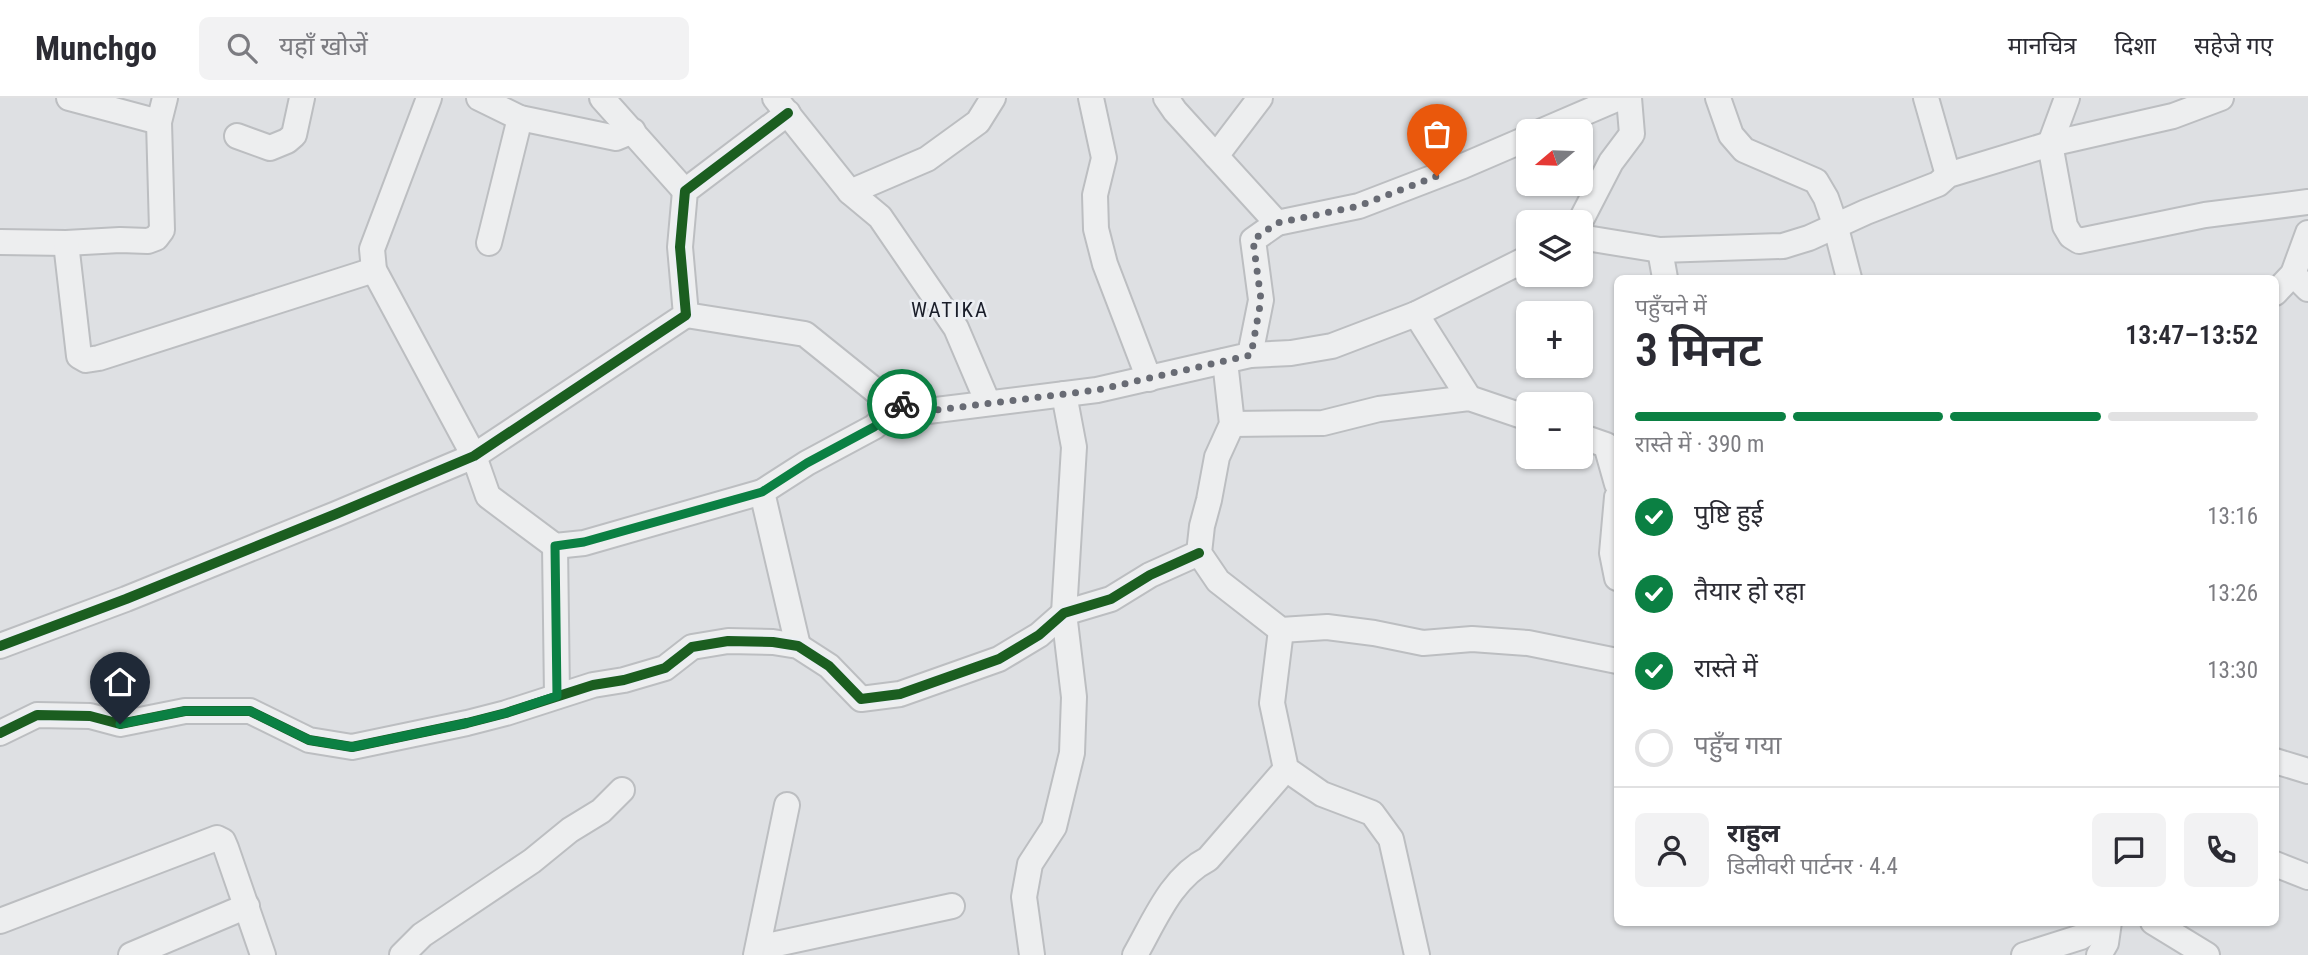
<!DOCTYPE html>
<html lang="hi">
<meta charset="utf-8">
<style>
body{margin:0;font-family:"Roboto Condensed","Noto Sans Devanagari",sans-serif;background:#f2f2f3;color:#2b2b33;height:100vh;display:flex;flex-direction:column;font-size:26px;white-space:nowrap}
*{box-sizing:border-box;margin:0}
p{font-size:23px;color:#7c7c81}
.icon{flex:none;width:38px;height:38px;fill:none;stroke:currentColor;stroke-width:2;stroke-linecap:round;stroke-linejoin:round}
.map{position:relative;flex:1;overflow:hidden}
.sheet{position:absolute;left:1614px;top:177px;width:665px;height:651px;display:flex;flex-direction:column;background:#fff;border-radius:10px;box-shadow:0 2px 5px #0004}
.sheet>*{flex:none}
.needle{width:46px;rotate:251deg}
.tools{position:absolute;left:1516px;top:21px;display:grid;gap:14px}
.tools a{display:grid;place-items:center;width:77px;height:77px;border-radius:10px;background:#fff;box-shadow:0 2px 5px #0004;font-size:35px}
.pin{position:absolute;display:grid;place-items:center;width:60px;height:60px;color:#fff;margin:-72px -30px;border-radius:50% 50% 50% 0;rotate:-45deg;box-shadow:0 0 7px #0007}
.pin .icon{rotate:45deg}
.courier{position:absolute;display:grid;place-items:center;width:70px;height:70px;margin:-35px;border:5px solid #0b8043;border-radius:50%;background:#fff;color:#222;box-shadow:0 2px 9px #0007}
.summary em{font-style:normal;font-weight:600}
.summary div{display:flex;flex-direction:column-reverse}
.summary{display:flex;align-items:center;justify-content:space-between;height:119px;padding:0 21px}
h1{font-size:46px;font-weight:600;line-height:52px}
.bar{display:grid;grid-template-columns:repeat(4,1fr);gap:10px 7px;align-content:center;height:84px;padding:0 21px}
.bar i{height:9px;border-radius:5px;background:#e1e1e2}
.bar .selected{background:#0b8043}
.bar p{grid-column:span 4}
.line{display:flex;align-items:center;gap:18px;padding:0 21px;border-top:2px solid #e1e1e2}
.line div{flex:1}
.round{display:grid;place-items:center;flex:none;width:74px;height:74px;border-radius:10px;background:#f2f2f3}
ol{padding:0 21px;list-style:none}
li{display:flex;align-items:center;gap:21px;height:77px}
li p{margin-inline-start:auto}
li .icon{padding:7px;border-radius:50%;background:#0b8043;color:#fff;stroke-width:4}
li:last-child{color:#7c7c81}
li i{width:38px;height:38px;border:4px solid #e1e1e2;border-radius:50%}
header{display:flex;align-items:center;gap:42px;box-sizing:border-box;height:98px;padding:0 35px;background:#fff;border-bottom:2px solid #e1e1e2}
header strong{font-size:33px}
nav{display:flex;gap:38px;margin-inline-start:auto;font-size:24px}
.search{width:490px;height:63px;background:#f2f2f3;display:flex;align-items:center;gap:18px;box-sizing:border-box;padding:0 24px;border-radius:10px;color:#7c7c81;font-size:26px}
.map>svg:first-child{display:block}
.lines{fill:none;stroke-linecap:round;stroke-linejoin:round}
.minor-casing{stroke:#bcbec1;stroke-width:28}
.minor{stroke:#edeeef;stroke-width:24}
.cycleway-casing{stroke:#ebeef3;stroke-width:15}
.cycleway{stroke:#1b5e20;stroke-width:10}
.done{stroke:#686b74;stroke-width:7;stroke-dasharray:0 12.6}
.route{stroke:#0b8043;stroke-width:9}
.labels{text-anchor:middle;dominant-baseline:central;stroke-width:5;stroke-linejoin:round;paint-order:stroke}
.quarter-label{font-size:21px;letter-spacing:2px;fill:#1a1e2a;stroke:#ebeef3}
</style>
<header>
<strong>Munchgo</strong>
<div class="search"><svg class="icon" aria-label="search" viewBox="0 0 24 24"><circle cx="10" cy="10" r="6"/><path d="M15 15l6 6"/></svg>यहाँ खोजें</div>
<nav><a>मानचित्र</a><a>दिशा</a><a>सहेजे गए</a></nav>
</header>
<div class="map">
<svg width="2308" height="857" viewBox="0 0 2308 857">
<rect width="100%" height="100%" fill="#dee0e3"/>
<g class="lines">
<defs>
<g id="minor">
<polyline points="69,0 159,24"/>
<polyline points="429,0 372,151 374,172 474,358 488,398 555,448 584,445 762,394 807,365 874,329 901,305"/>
<polyline points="479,0 520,20 616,40 633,33"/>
<polyline points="602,0 685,93"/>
<polyline points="775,0 850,94 927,61 978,24 993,0"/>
<polyline points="1091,0 1104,60 1095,97 1096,131 1105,166 1149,281"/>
<polyline points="1166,0 1175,13 1277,125 1359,108 1463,68 1528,40"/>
<polyline points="1718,0 1731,37 1744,52 1816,83 1826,100 1835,126 1849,180"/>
<polyline points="1926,0 1948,77"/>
<polyline points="2067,0 2050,46 2065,128 2071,138 2079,143 2205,117 2308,104"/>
<polyline points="1542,33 1619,0"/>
<polyline points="237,38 270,50 287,43 294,37 302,0"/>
<polyline points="1216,58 1260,0"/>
<polyline points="850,94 880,119 956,230 988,305"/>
<polyline points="1580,124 1611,64 1632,36 1629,0"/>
<polyline points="1580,139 1660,152 1783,148 1809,140 1866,114 1938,86 1948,77 2050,46 2173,18 2221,0"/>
<polyline points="0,144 66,145 120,142 148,143 156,140 162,132 159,24 165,0"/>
<polyline points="66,145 79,258 86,262 99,260 374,172"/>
<polyline points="489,145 520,20"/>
<polyline points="1660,152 1665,180"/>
<polyline points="2293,176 2308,191"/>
<polyline points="2275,195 2293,176 2308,135"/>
<polyline points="1416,216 1469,300"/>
<polyline points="686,217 805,236 877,294 920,314 1097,292 1250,257 1261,202 1253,142 1277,125"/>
<polyline points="1250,257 1291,255 1332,248 1416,216 1528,160"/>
<polyline points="1225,263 1232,326 1217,359 1209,402 1202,428 1199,455 1218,483 1281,532 1327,529 1374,535 1423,545 1472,541 1528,545 1617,563"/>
<polyline points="1232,326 1323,325 1379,311 1469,300 1528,320"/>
<polyline points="1580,338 1606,347 1617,386"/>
<polyline points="762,394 798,548"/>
<polyline points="1617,399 1612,455 1617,480"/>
<polyline points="555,448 557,598"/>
<polyline points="1281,532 1272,605 1286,671 1322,696 1372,715 1391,741 1417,857"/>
<polyline points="0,548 126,501 336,416 474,358 686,217 680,149 685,93 788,15"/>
<polyline points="0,635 37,617 90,618 120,626 185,613 250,613 309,642 352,649 467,625 506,615 593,587 624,582 665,570 692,549 728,543 773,544 798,548 829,568 861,601 900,596 999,561 1039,537 1064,515 1111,501 1150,477 1199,455"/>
<polyline points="2275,663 2308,673"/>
<polyline points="2275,766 2308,779"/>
<polyline points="0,823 217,740 223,743 226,750 263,857"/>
<polyline points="2153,824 2207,857"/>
<polyline points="758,850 952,808"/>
<polyline points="131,857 247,808"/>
<polyline points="402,857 422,837 532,763 570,732 601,713 622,692"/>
<polyline points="756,857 787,707"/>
<polyline points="1032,857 1024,799 1030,766 1054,729 1072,655 1074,599 1064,515 1074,349 1064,296"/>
<path d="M1135,857C1155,822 1171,780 1208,761L1286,671"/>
<polyline points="2024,857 2081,839 2106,824"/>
<polyline points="2099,857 2106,845 2109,824"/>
</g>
</defs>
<use href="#minor" class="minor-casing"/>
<use href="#minor" class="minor"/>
<defs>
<g id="cycleway">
<polyline points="0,548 126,501 336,416 474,358 686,217 680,149 685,93 788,15"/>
<polyline points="0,635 37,617 90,618 120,626 185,613 250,613 309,642 352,649 467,625 506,615 593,587 624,582 665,570 692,549 728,543 773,544 798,548 829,568 861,601 900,596 999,561 1039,537 1064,515 1111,501 1150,477 1199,455"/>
</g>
</defs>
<use href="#cycleway" class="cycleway-casing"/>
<use href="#cycleway" class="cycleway"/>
</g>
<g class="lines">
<polyline class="done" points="902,306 920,314 1097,292 1251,257 1261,202 1253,142 1277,125 1359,108 1437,78"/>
<polyline class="route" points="120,626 185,613 250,613 309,642 352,649 467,625 506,615 557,598 555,448 584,444 762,394 807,365 874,329 902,306"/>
</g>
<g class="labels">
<g class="quarter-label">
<text x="950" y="212">WATIKA</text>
</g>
</g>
</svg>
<div class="tools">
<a><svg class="needle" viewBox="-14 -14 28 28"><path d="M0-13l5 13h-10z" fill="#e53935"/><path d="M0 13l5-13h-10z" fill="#7c7c81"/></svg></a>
<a><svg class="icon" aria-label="layers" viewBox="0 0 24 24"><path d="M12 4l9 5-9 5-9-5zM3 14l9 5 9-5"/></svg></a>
<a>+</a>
<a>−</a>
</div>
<div class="pin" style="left:1437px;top:78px;background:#ea580c"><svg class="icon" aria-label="bag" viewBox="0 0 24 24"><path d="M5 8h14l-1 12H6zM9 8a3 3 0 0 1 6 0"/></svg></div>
<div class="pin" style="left:120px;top:626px;background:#1f2937"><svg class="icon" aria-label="home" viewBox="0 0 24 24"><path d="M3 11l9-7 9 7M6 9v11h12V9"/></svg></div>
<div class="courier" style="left:902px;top:306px"><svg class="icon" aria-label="bike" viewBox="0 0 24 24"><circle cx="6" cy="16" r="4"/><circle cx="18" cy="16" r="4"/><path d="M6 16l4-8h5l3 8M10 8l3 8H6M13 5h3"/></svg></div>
<section class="sheet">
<div class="summary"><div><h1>3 मिनट</h1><p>पहुँचने में</p></div><em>13:47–13:52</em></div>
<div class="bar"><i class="selected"></i><i class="selected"></i><i class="selected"></i><i></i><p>रास्ते में · 390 m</p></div>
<ol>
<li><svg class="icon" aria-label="check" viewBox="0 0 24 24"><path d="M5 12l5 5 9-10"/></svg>पुष्टि हुई<p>13:16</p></li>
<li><svg class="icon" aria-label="check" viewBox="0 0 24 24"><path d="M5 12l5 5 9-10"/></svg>तैयार हो रहा<p>13:26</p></li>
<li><svg class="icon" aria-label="check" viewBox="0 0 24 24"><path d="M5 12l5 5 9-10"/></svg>रास्ते में<p>13:30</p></li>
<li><i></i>पहुँच गया</li>
</ol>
<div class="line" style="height:126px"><a class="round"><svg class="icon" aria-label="person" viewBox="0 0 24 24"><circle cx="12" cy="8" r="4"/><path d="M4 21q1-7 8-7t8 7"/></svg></a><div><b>राहुल</b><p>डिलीवरी पार्टनर · 4.4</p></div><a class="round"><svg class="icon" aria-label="chat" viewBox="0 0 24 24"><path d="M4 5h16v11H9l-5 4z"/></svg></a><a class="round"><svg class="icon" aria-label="phone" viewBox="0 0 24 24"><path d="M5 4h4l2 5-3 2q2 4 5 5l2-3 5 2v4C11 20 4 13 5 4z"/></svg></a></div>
</section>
</div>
